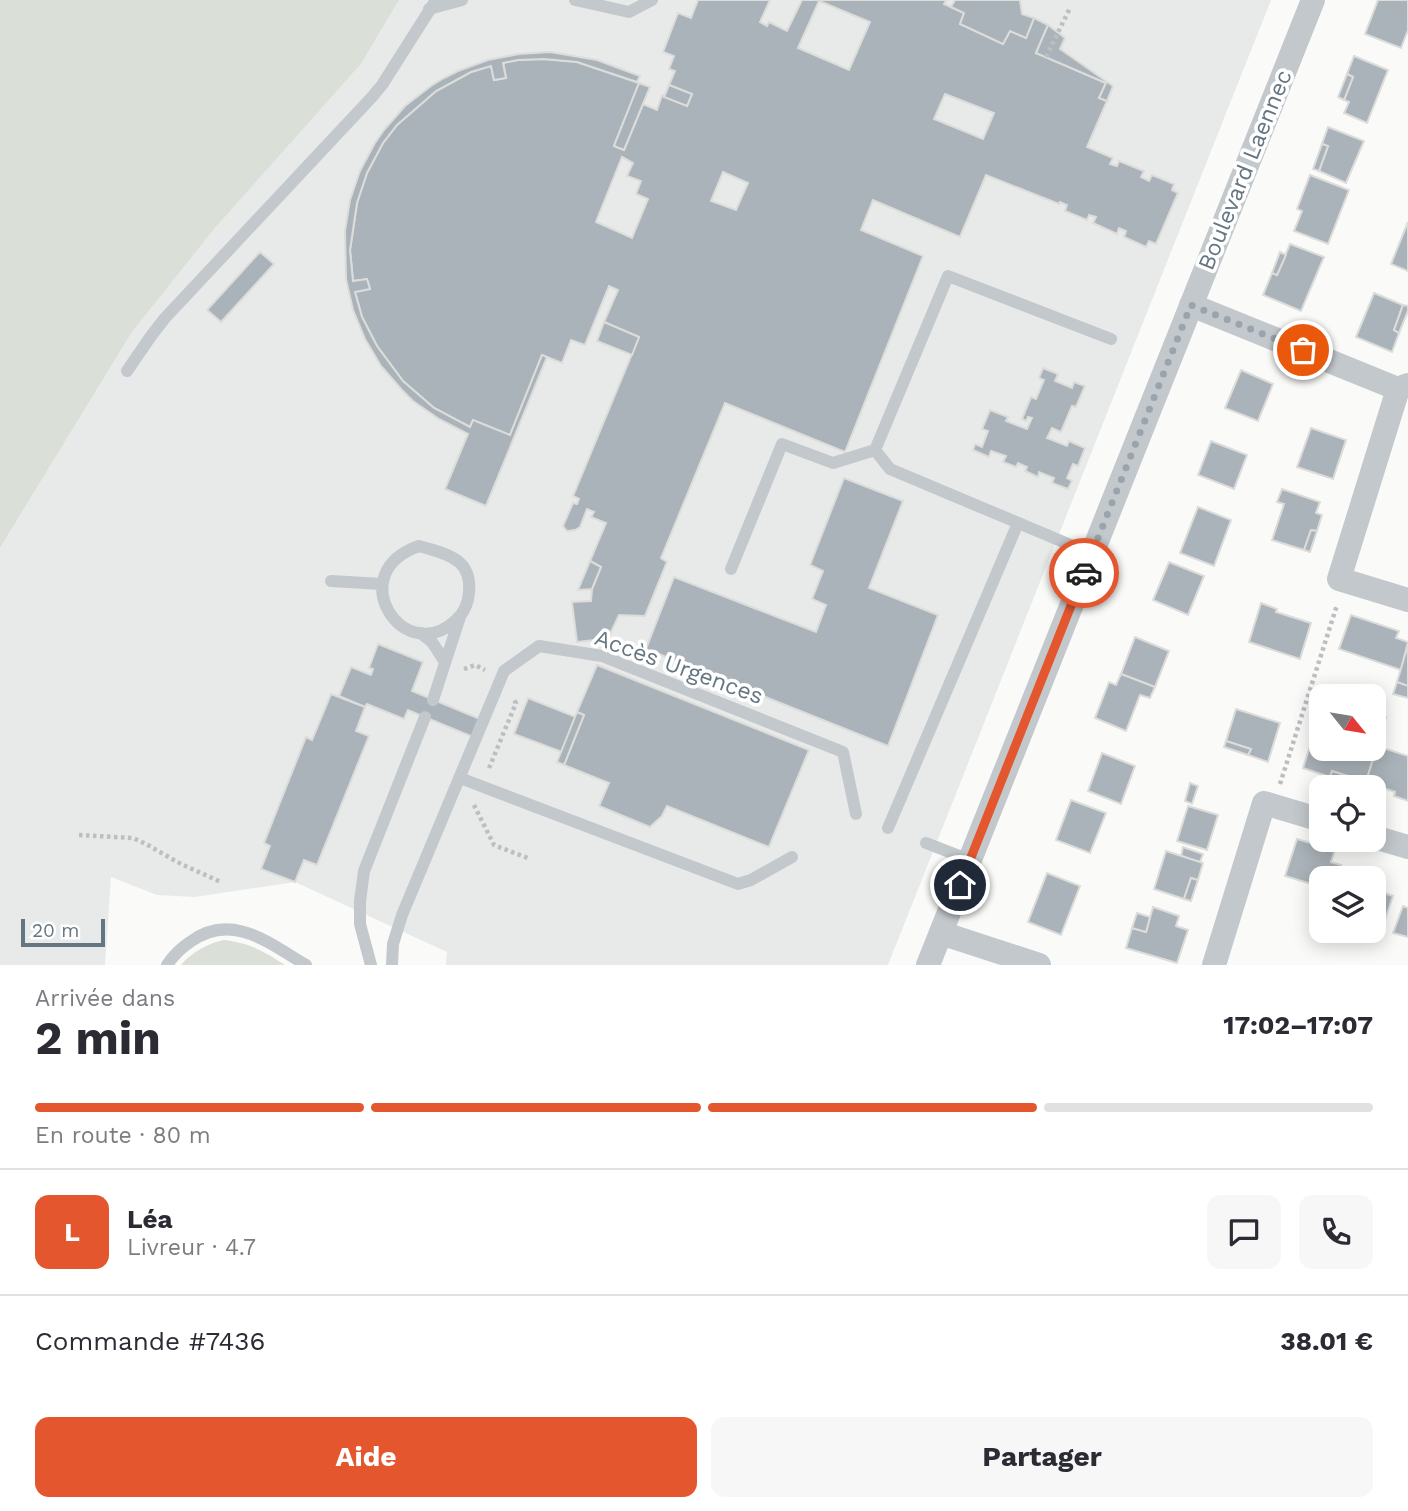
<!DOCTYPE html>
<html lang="fr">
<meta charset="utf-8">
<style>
body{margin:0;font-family:"Work Sans",sans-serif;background:#f7f7f7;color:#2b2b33;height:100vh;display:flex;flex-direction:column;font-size:26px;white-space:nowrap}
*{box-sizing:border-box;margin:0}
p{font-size:23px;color:#7c7c81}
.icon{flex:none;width:38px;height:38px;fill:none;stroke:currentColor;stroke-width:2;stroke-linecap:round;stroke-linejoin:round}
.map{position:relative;height:965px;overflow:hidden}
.sheet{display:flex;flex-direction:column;background:#fff;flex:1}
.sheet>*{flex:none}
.needle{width:46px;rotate:120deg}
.buttons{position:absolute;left:1309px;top:684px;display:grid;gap:14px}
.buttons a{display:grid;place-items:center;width:77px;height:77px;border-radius:14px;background:#fff;box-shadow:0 4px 18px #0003;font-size:35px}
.scale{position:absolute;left:21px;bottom:18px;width:84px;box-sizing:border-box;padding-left:7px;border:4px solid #657683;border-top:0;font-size:19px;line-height:24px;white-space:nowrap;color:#657683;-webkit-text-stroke:5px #fff;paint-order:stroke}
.pin{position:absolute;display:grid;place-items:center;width:60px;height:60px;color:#fff;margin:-30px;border:4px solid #fff;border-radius:50%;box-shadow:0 2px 7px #0007}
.courier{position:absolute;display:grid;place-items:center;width:70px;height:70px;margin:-35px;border:5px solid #e4572e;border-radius:50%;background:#fff;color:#222;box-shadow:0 2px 9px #0007}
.headline em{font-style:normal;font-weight:700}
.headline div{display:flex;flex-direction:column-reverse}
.headline{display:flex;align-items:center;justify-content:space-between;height:119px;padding:0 35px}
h1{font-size:46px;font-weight:700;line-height:52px}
.bar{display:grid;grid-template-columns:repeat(4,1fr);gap:10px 7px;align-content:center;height:84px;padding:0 35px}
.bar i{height:9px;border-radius:5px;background:#e1e1e2}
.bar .selected{background:#e4572e}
.bar p{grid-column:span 4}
.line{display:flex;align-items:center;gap:18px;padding:0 35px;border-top:2px solid #e1e1e2}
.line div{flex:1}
.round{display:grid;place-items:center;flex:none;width:74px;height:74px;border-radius:14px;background:#f7f7f7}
.button{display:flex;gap:14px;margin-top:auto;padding:14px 35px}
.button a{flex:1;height:80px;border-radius:14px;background:#e4572e;color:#fff;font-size:28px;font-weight:700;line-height:80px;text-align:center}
.button a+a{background:#f7f7f7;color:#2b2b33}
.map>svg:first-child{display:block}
.built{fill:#e8e9e9}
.green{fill:#dadfd7}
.building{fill:#aab3b9;stroke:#dcdcda;stroke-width:2;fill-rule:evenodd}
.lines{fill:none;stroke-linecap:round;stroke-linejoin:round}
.path{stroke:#bbbfc2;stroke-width:4.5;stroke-dasharray:3.5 3.5;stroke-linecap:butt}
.service{stroke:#c3c8cc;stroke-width:12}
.minor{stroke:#c3c8cc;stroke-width:24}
.done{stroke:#99a4ac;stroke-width:7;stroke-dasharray:0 12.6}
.route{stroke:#e4572e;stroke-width:9}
.labels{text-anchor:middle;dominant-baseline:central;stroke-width:7;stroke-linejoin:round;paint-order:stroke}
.street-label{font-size:23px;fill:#657683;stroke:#fff}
</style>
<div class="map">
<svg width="1408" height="965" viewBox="0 0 1408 965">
<rect width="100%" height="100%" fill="#fafaf8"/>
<polygon class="built" points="399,0 1271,0 888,965 446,965 447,952 295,882 195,897 157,895 111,877 105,965 0,965 0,548 132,332 215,228 361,64"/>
<g class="green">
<polygon points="0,0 399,0 361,64 215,228 132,332 0,548"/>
<path d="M223,940C251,943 263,951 285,965H181C192,952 207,944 223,940Z"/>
</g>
<g class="building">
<path d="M698,0H770L760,22L767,26L769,22L787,31L802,0H946L944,4L964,13L960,24L1003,44L1010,31L1026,38L1034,18L1048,25L1036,53L1106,83L1099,98L1107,101L1087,147L1113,158L1110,164L1117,166L1119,161L1144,171L1141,177L1149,181L1152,175L1174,184L1172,190L1178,193L1156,244L1149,241L1146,247L1124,237L1126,231L1119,228L1117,234L1093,223L1096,217L1089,215L1087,220L1065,211L1067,205L1060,202L1059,204L986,175L960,237L873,200L861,230L923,256L845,452L725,403L661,558L667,562L645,616L619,615L610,634L603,639L577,642L572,602L591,601L592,589L601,567L590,561L606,523L591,517L594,512L587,509L580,527L575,530L567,531L563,526L573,503L577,504L579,499L573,496L639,337L604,322L618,290L609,286L585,345L571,340L562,363L542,355L510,435L473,420L470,427L434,408L403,381L377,346L362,317L355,292L370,289L367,279L353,281L350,250L357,203L367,173L383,143L397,125L436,91L471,72L491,66L494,80L506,78L503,63L518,60L544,59L577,62L639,83L614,146L624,150L643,104L657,110L662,95L687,106L692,94L669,85L675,71L669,69L674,56L663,52L678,13L691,18ZM819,1L870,22L849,70L798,48ZM945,94L994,113L983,139L934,119ZM622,157L633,163L627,176L641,181L636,194L648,199L632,238L596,222ZM723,172L748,183L736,210L711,201Z"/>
<polygon points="955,0 1020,0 1022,14 1034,18 1026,38 1010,31 1003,44 960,24 964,13 951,7"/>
<polygon points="1378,0 1408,0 1408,30 1401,48 1365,34"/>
<polygon points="1048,25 1065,38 1060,49 1113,86 1107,101 1099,98 1106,83 1036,53"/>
<polygon points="550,52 597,60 640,76 637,82 577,62 544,59 518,60 503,63 506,78 494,80 491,66 471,72 436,91 397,125 383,143 367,173 357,203 350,250 353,281 367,279 370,289 355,292 362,317 377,346 403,381 434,408 470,427 473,420 510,435 542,355 547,357 486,506 445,489 468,434 439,419 413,401 402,390 381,366 365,339 353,310 346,279 345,231 350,200 360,171 375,143 384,130 405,106 431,86 444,78 458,71 488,60 519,54"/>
<polygon points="1354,56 1388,70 1367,123 1344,113 1349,102 1344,100 1353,77 1347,74"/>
<polygon points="1347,74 1353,77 1344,100 1338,97"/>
<polygon points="639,83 650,87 624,150 614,146"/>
<polygon points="669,85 692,94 687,106 664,97"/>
<polygon points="1328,127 1364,141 1346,183 1319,171 1328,146 1322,144"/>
<polygon points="1322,144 1328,146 1319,171 1313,169"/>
<polygon points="1310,175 1349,190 1328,244 1294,231 1302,211 1297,209"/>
<polygon points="1408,222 1408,271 1391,264"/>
<polygon points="1290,244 1324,257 1301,311 1263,295 1272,273 1277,275"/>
<polygon points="260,252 274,264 221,322 207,310"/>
<polygon points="1280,252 1286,255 1277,275 1272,273"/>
<polygon points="1374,293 1403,305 1394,330 1399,333 1392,352 1356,337"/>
<polygon points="1403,305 1408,306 1408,311 1399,333 1394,330"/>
<polygon points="604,322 639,337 632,355 597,341"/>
<polygon points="1043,368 1058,374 1055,381 1072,388 1074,382 1085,386 1076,407 1072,406 1061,432 1052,428 1047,438 1067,446 1069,441 1085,448 1078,466 1073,464 1067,478 1072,481 1068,489 1052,483 1054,478 1039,472 1038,477 1025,471 1027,467 1018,463 1016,467 1003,462 1006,456 991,451 989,457 973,450 975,444 982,447 988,431 982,429 990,410 1008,417 1006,421 1027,429 1032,418 1028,417 1026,421 1022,419 1031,397 1036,399 1044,380 1039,378"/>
<polygon points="1241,370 1273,384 1258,421 1225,408"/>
<polygon points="1311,428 1346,440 1333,479 1297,467"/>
<polygon points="1211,441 1247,455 1234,489 1198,475"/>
<polygon points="844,478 903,501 869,588 938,615 888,746 758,694 755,701 722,688 725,680 646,649 674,577 816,632 826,605 812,599 823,571 810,565"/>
<polygon points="1282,489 1320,502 1316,513 1322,515 1317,531 1311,530 1304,550 1272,540 1284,504 1277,502"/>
<polygon points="1198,507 1231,520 1214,566 1180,553"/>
<polygon points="1311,530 1317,531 1310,552 1304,550"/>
<polygon points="590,561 601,567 592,589 578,590"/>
<polygon points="1169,562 1204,576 1188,615 1153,600"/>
<polygon points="1261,603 1277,609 1276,612 1311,623 1300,659 1249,642"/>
<polygon points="1351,615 1399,631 1396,638 1408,642 1401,670 1339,649"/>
<polygon points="1135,637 1169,651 1155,687 1121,674"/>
<polygon points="378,644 423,662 412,691 480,719 473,737 408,710 404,719 367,704 365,707 339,696 351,667 371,675 373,669 369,668"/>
<polygon points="1408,645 1408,686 1397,682"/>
<polygon points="597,665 809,750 769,847 667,806 662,816 650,827 599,806 609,783 564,765 584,715 577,712"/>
<polygon points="1121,674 1155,687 1150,698 1140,695 1126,731 1095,718 1109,682 1116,685"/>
<polygon points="1397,682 1408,686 1408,698 1393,694"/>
<polygon points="331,694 365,707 356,731 369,736 317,865 304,860 295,882 261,869 270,846 264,843 306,737 312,740"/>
<polygon points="528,698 576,717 562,752 514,734"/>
<polygon points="1236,709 1280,723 1268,762 1248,755 1251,749 1226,741"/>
<polygon points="577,712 584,715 564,765 557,762"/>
<polygon points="1380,716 1386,717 1380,736 1374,735"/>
<polygon points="1316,727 1321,729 1321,749 1374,749 1374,745 1377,746 1366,782 1332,771 1330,777 1303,768"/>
<polygon points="1226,741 1251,749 1248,755 1224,747"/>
<polygon points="1377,746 1408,756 1408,801 1394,796 1395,792 1366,782"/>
<polygon points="1102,753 1135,766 1121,804 1088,791"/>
<polygon points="1332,771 1354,778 1352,784 1330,777"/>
<polygon points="1190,783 1198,786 1192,804 1185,801"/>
<polygon points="1071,800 1106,813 1090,853 1056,840"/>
<polygon points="1188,806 1218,815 1207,850 1177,841"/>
<polygon points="1297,839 1335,850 1331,862 1341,865 1336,878 1321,878 1321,887 1285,876"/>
<polygon points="1183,847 1203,854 1200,862 1181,856"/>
<polygon points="1166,851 1203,863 1198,880 1191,878 1184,899 1154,889"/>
<polygon points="1047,873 1080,886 1061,935 1028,922"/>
<polygon points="1191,878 1198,880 1191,901 1184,899"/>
<polygon points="1378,891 1393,896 1381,931 1374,929 1374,895 1377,896"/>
<polygon points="1403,906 1408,908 1408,937 1393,933"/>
<polygon points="1153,907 1179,916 1176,926 1188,930 1177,963 1126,948 1132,928 1146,932"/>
<polygon points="1137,913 1150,917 1146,932 1132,928"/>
</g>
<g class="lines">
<g class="path">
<polyline points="1046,57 1070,8"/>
<polyline points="464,669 475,665 485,670"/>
<polyline points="489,768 516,703 513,699"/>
<polyline points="1280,784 1337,605"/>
<polyline points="474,805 494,845 528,858"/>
<polyline points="79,835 133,838 146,844 181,864 221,882"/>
</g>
<g class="service">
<polyline points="575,0 629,12 652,0"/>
<polyline points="429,9 462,0"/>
<polyline points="127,371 151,336 165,318 372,97 382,85 436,0"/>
<path d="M419,546C432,550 448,553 459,562C475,576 471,607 456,620C404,669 341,573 419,546Z"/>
<polyline points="1092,554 890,469 875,450 948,276 1111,339"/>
<polyline points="731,569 782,444 833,463 875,450"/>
<polyline points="331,581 382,584"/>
<polyline points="421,633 432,642 445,662"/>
<polyline points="433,700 460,617"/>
<polyline points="460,778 738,884 751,880 792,857"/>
<polyline points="888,828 1018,523"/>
<polyline points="926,843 970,860"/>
<path d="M167,965C173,956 181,948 190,942C232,911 270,944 306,965"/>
<polyline points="371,965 360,924 360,901 364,871 425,717"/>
<polyline points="392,965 393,944 402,915 504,671 539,646 602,656 843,752 856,814"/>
</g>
<g class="minor">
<polyline points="1191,305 1398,389 1408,385"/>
<polyline points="1398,389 1339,579 1408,600"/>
<polyline points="1374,837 1408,847"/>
<polyline points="941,933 1039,965"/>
<polyline points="928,965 1313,0"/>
<polyline points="1214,965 1264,803 1321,820"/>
</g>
</g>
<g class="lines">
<polyline class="done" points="1084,573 1191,305 1303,350"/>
<polyline class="route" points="960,885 1084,573"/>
</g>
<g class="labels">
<g class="street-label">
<text transform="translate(1245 170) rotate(-68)">Boulevard Laennec</text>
<text transform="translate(679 667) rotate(20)">Accès Urgences</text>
</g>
</g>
</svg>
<div class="buttons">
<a><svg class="needle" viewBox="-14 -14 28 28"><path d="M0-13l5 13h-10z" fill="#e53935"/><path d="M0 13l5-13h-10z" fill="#7c7c81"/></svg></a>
<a><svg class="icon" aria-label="locate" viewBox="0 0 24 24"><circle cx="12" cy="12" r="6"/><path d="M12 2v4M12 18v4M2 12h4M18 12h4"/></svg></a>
<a><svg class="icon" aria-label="layers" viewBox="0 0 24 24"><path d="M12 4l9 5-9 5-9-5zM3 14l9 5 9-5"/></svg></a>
</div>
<div class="scale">20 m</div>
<div class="pin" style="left:1303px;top:350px;background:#ea580c"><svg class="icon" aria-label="bag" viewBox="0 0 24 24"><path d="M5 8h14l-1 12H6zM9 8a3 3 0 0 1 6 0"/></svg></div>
<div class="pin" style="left:960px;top:885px;background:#1f2937"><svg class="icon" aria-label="home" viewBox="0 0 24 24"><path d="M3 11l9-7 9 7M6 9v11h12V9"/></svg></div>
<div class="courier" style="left:1084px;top:573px"><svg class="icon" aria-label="car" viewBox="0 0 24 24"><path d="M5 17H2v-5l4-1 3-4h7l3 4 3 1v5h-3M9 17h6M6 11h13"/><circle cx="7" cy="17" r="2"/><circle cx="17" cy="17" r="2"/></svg></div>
</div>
<section class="sheet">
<div class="headline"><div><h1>2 min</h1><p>Arrivée dans</p></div><em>17:02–17:07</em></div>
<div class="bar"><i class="selected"></i><i class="selected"></i><i class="selected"></i><i></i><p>En route · 80 m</p></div>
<div class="line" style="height:126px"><b class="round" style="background:#e4572e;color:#fff">L</b><div><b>Léa</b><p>Livreur · 4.7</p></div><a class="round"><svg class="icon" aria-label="chat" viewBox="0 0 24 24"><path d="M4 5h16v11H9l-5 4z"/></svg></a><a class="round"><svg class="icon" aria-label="phone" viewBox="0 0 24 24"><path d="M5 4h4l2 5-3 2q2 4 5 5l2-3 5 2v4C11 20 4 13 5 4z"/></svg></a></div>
<div class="line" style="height:91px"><div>Commande #7436</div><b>38.01 €</b></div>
<div class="button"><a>Aide</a><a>Partager</a></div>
</section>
